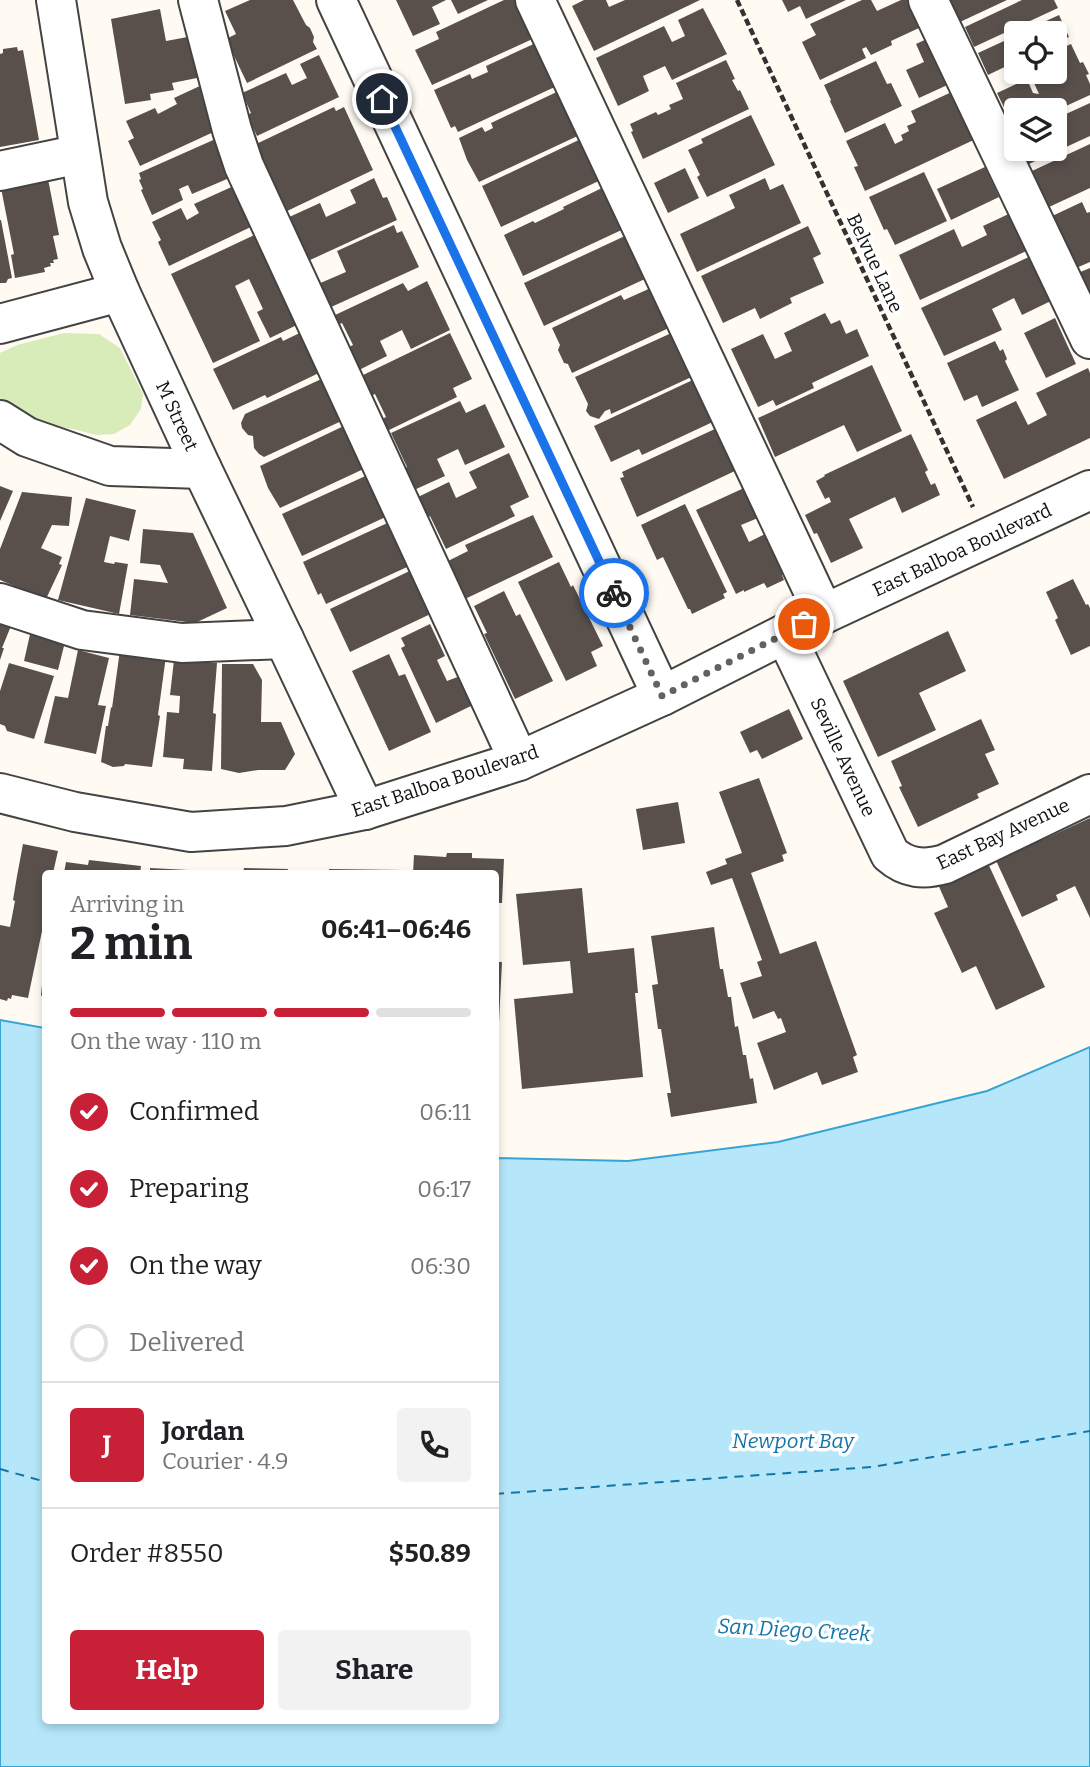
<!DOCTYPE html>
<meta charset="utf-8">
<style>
body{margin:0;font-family:Bitter,serif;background:#f2f2f2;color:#202124;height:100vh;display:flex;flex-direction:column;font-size:26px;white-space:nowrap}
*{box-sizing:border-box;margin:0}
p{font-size:23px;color:#757577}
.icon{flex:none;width:38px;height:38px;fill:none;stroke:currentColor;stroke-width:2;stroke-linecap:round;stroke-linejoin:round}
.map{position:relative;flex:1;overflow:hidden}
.details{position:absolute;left:42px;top:870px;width:457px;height:854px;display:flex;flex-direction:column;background:#fff;border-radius:7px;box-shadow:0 4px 10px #0003}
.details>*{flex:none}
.controls{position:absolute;left:1004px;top:21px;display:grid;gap:14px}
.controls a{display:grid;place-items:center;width:63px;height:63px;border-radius:7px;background:#fff;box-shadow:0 4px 10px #0003;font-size:35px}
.pin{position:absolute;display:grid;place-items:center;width:60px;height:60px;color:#fff;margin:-30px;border:4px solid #fff;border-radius:50%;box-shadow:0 2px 7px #0007}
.courier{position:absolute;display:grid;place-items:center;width:70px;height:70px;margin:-35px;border:5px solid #1a73e8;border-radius:50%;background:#fff;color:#222;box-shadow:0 2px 9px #0007}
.head em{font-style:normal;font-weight:700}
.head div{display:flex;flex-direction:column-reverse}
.head{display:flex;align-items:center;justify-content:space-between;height:119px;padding:0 28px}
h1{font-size:46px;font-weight:700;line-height:52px}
.bar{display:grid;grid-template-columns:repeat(4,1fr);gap:10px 7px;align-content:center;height:84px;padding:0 28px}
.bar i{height:9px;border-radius:5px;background:#e0e0e0}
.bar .current{background:#c82037}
.bar p{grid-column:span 4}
.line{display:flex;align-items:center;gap:18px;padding:0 28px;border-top:2px solid #e0e0e0}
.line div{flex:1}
.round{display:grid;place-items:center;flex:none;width:74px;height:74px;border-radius:7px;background:#f2f2f2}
ol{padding:0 28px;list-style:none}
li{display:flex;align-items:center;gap:21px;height:77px}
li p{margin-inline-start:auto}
li .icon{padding:7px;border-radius:50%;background:#c82037;color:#fff;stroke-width:4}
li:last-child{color:#757577}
li i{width:38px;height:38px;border:4px solid #e0e0e0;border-radius:50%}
.button{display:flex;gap:14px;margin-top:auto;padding:14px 28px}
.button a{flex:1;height:80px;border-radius:7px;background:#c82037;color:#fff;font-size:28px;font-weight:700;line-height:80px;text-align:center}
.button a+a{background:#f2f2f2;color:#202124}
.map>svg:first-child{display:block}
.green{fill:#d8ecba}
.water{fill:#b5e6f9;stroke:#38a4d4;stroke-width:2}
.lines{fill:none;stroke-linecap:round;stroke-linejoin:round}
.ferry{stroke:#1275a9;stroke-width:2;stroke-dasharray:9 7;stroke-linecap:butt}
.building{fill:#59504c}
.minor-casing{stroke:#434343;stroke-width:42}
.path{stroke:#323232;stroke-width:4.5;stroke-dasharray:7 3.5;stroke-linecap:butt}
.minor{stroke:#fff;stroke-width:38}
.done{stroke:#64625f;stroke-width:7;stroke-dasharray:0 12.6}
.route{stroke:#1a73e8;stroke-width:9}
.labels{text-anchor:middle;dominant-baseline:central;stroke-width:7;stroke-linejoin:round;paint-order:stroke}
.street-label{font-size:19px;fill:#101010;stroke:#fff}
.water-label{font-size:21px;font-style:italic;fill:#1275a9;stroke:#fff}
</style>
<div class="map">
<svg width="1090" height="1767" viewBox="0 0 1090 1767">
<rect width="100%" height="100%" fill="#fffbf3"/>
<polygon class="green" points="64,333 99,334 120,348 143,394 141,409 130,425 114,434 96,435 77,430 45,424 2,400 0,398 0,353 17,345"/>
<polygon class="water" points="0,1020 45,1028 46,1720 495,1720 495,1158 628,1161 778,1142 987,1091 1090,1047 1090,1767 0,1767"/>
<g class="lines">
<g class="ferry">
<polyline points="0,1469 46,1482"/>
<polyline points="495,1494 872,1467 1090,1431"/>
</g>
</g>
<g class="building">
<polygon points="250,0 293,0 306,25 310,28 314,37 313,42 317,49 247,83 226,39 236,34 225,11"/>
<polygon points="396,0 446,0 432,7 440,24 413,36"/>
<polygon points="451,0 488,0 458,14"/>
<polygon points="504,0 522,0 539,36 432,85 415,50 439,39 436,32"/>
<polygon points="584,0 606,0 609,7 625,0 700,0 594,51 572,6"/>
<polygon points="782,0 846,0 806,19 800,6 788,12"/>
<polygon points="862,0 871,0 877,11 901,0 907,0 919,28 891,41 892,45 871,55 866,47 862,49 866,58 820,80 802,42 816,35 810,24"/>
<polygon points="950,0 1007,0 960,22"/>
<polygon points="1022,0 1054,0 1058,8 974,47 965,27"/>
<polygon points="703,8 727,54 672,80 665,66 643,76 649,91 618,106 596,58 664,26 672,42 685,36 678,20"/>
<polygon points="160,9 166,41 193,36 202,77 172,83 174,90 150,94 151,100 125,104 111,19"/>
<polygon points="1059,15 1069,37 1055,43 1055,33 1020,33"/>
<polygon points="1017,35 1017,61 988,75 978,53"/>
<polygon points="933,36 954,82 919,98 906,70 924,62 916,44"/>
<polygon points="538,42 559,85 458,132 455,126 451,128 434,90 470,74 472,79 488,72 486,66"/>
<polygon points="1071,44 1080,63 1083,62 1089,74 1086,75 1090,84 1090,95 1055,111 1017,110 1017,129 1015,130 997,93 1027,79 1033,93 1039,94 1029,72 1055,72 1055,51"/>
<polygon points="17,47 18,51 23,50 39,140 0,147 0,54 3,53 3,49"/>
<polygon points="319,55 339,97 257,136 247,115 251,113 242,93 286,73 292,85 307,78 300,64"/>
<polygon points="726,60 735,79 732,80 738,91 740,90 749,109 643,159 631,132 633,131 630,124 656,112 658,115 671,109 669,105 683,99 676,83"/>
<polygon points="876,61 887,84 891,83 902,106 845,133 830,101 831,100 824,85"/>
<polygon points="204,84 220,129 140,166 128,141 134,138 126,121 155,108 158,114 177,104 174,98"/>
<polygon points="563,89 584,133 479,182 467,160 459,138 482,127 485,132 493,128 491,123"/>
<polygon points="958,89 980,137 865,191 854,167 858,166 846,141 885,123 895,144 903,140 901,135 909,131 907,126 916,122 911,111"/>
<polygon points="1090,103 1090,136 1029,164 1022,149 1055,149 1055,119"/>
<polygon points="334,107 336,111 344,107 373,170 285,212 254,145"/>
<polygon points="751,115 775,165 707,197 697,177 700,175 688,150 703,143 701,139"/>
<polygon points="220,137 234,176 192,194 188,185 179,189 183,200 152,215 141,190 143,189 139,180 141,179 139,173"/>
<polygon points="585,137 605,178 501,227 482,186"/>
<polygon points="1090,144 1090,188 1049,207 1032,171"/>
<polygon points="985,167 999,197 951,220 937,189"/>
<polygon points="685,168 699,198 668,213 654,183"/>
<polygon points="924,172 947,221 895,245 887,229 884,230 869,197"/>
<polygon points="47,174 59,235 53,236 58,259 53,260 54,263 50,263 51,266 44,268 45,272 15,278 11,255 14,254 0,183"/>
<polygon points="374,178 383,198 387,197 397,220 308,261 287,218 320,203 326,217 356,203 350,190"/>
<polygon points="765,178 770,190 783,184 801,223 697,272 680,234 735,208 729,195"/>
<polygon points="238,184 257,224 169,266 158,242 161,240 152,222 181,208 187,220 199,213 194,204"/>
<polygon points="608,185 628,227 523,276 504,235 533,221 535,223 564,209 563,207"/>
<polygon points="1082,202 1087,213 1090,212 1090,262 1074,269 1050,217"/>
<polygon points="1015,211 1033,248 920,300 899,255 954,229 962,247 987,235 983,226"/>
<polygon points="0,220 1,220 12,278 8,279 6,283 0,283"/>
<polygon points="394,225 397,233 402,231 419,267 329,308 318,284 346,272 337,251"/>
<polygon points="808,226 821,254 813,258 824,283 790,298 792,303 760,319 755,308 723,323 701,276"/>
<polygon points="261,232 303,322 270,338 257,312 263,309 249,279 235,286 260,341 213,363 171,274"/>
<polygon points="627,235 647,278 544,326 524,283"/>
<polygon points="1035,254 1057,298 1022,315 1014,298 992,309 1002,330 944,356 921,308"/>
<polygon points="1090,268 1090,298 1078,273"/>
<polygon points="427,281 450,330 411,349 402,330 380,341 387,356 359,370 349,347 353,345 342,323 337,325 333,316 403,283 408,291"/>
<polygon points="653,287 671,327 572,373 568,364 564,363 558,350 560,345 552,328 621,295 624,300"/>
<polygon points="825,313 831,324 840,320 846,334 857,329 869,356 812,383 814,388 776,406 773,400 758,407 731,349 763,334 775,359 792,351 784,333"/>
<polygon points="1055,318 1076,364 1046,378 1024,333"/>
<polygon points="306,330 325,370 267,398 265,395 233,410 213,369 281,337 283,341"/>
<polygon points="678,330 698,374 611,414 610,409 605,411 599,419 590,416 586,411 588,404 575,377"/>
<polygon points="450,333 472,379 453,388 457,397 387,431 382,419 386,417 375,394 371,396 361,376"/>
<polygon points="995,341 1000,351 1003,349 1007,359 1005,361 1019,390 982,407 977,395 964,401 947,363"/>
<polygon points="872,365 902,431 857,452 844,425 775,457 758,418"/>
<polygon points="1088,368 1090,373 1090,438 1004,479 976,420 1016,401 1028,425 1047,415 1036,393"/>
<polygon points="328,376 348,418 264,457 259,454 254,448 253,436 248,435 242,428 241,423 245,414"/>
<polygon points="697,378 717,420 642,455 639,449 611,462 594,426"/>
<polygon points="460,401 466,413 485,404 505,447 465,465 458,449 437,459 445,476 414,490 404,469 407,467 391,433"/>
<polygon points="350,423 370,466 280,508 268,488 260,466"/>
<polygon points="717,428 737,470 637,517 620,478 624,477 622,472"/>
<polygon points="911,434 928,470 925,472 931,485 935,483 940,495 902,513 895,497 849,519 863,548 831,563 817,533 814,534 805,515 831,502 829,497 825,499 816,481 825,476 824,475"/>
<polygon points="509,453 529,497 510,506 515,516 446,549 430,516 428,518 418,497 449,482 456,498 477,488 469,472"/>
<polygon points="372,473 392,514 302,556 282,514"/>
<polygon points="0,486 13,491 0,521"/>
<polygon points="744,488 758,518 741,525 749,542 765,534 785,573 782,575 784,580 767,588 764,583 744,592 744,590 736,594 696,510"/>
<polygon points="22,492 72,497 69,526 52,525 41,548 62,557 59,564 62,565 46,599 0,580 0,549"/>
<polygon points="86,498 136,510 129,541 110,536 104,562 114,564 115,562 128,564 119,614 58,600"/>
<polygon points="685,504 727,592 723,594 725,598 692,614 690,609 688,609 663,557 657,560 641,525"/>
<polygon points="533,515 553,557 465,599 448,561 468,551 465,545"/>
<polygon points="396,519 416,563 326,604 321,593 318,595 303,562"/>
<polygon points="143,529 193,533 227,608 195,623 130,615 134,579 168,583 160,565 140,563"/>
<polygon points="559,562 571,587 573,585 603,646 591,652 597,666 566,681 518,582"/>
<polygon points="418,567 439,610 350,652 330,609"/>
<polygon points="1073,579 1086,605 1088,604 1090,608 1090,646 1071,655 1055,620 1058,618 1046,592"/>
<polygon points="504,591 516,616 520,614 553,681 515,699 484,634 487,633 474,606"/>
<polygon points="0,617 13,621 2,648 4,648 0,660"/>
<polygon points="430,624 445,656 437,660 447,681 460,676 473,705 436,723 401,648 405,646 401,638"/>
<polygon points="31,630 66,638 58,670 24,661"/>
<polygon points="948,631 966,671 919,693 936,730 878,757 843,681"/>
<polygon points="78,650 109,658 98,705 106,706 96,754 44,743 55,696 68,698"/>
<polygon points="120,650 166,656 158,715 160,716 152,767 125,764 124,766 113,767 101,762 106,726 108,726 111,707 112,708"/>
<polygon points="389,654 399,676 405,674 431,732 389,751 352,671"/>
<polygon points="174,660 217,663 213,713 216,714 212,771 183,769 184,759 163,757 167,712 179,713 180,696 170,695"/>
<polygon points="9,663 54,676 34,739 7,731 5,726 0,724 0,691"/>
<polygon points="222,664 253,664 262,680 261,722 281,722 295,754 285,770 258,770 239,773 221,769"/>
<polygon points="789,709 803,739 762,759 757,750 750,753 740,732"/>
<polygon points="981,719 995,750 985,754 999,784 977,794 979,798 918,827 899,787 902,786 891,761"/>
<polygon points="759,778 787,853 782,855 784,861 751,873 780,954 816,941 857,1055 853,1057 858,1072 822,1085 817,1072 774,1090 757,1043 786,1032 781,1018 778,1019 774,1011 753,1019 740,983 762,976 757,962 762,960 732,878 711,885 706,872 727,864 725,859 742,853 719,792"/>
<polygon points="678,802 685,843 643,850 636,809"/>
<polygon points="1090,818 1090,918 1075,886 1056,895 1058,900 1022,917 993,854 1039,832 1042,840"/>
<polygon points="23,844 58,851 53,873 46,873 46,912 28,998 12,995 11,999 8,998 7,1001 0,999 0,925 10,927 15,901 13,900 17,876"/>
<polygon points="447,853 472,853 472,858 504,859 502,903 495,903 495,873 413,873 414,855 446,857"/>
<polygon points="986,859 1045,987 996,1010 976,966 962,973 934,913 948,907 937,882"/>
<polygon points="89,860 141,866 140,873 64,873 66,862 88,865"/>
<polygon points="150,868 188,870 187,873 150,873"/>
<polygon points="244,868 288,869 287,873 243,873"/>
<polygon points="329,869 403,870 403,873 329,873"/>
<polygon points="582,888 588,953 634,948 638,993 635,993 643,1077 522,1089 514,999 573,993 570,961 523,965 516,894"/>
<polygon points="714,927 720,969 723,969 728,997 731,997 735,1027 738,1026 743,1055 746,1055 750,1079 753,1078 757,1103 671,1117 667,1093 671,1093 661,1029 658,1029 652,985 658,984 651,936"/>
<polygon points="495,962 502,962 497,1061 495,1061"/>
<polygon points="42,985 46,985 46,1002 41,995"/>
</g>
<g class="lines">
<defs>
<g id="minor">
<polyline points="56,0 88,202 102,248 120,292 202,469 284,639 365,810"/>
<polyline points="198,0 232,130 244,166 519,761"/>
<polyline points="336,0 662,696"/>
<polyline points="535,0 824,614"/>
<polyline points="928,0 1090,339"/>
<polyline points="0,171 80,154"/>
<polyline points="0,324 120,292"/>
<polyline points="0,420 27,437 110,466 202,469"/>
<polyline points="0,603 82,630 182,643 284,639"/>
<path d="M785,634L890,854C907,869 924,870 945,864L1090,794"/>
<polyline points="0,793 75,812 191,832 286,826 365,810 519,761 662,696 824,614 1090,490"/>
</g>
</defs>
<use href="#minor" class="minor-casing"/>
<polyline class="path" points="737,0 973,507"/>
<use href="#minor" class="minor"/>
</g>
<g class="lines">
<polyline class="done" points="614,593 662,696 804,624"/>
<polyline class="route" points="382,99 614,593"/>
</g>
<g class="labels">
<g class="street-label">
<text transform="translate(875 263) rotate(65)">Belvue Lane</text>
<text transform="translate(177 416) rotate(65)">M Street</text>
<text transform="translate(962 550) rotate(-25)">East Balboa Boulevard</text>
<text transform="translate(843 757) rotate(65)">Seville Avenue</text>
<text transform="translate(445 781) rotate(-18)">East Balboa Boulevard</text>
<text transform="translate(1003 834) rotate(-25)">East Bay Avenue</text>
</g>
<g class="water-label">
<text x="793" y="1441">Newport Bay</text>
<text transform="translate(794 1630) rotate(3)">San Diego Creek</text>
</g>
</g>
</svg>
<div class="controls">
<a><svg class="icon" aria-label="locate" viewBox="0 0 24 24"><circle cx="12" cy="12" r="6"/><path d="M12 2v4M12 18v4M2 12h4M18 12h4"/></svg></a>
<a><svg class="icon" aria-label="layers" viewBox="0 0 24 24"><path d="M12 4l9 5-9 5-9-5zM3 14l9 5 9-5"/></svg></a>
</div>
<div class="pin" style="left:804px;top:624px;background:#ea580c"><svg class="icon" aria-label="bag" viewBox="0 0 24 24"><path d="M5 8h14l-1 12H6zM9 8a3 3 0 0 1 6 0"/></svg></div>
<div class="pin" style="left:382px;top:99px;background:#1f2937"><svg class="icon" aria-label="home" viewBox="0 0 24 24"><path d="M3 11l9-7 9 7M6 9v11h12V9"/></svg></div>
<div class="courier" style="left:614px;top:593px"><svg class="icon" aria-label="bike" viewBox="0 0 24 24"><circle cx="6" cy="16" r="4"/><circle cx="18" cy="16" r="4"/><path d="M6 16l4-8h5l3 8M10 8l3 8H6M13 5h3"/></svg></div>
<section class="details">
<div class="head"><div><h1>2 min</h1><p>Arriving in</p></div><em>06:41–06:46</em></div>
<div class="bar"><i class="current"></i><i class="current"></i><i class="current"></i><i></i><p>On the way · 110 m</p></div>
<ol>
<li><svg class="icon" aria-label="check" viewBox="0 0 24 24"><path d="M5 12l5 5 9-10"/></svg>Confirmed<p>06:11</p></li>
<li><svg class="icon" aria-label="check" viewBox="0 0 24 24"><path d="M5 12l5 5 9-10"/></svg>Preparing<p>06:17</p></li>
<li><svg class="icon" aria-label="check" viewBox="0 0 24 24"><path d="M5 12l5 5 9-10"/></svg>On the way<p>06:30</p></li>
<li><i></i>Delivered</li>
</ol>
<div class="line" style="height:126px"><b class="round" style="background:#c82037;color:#fff">J</b><div><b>Jordan</b><p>Courier · 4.9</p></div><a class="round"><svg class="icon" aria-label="phone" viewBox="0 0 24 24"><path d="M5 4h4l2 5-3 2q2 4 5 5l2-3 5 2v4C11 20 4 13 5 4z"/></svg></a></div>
<div class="line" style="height:91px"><div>Order #8550</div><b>$50.89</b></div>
<div class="button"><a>Help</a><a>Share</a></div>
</section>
</div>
